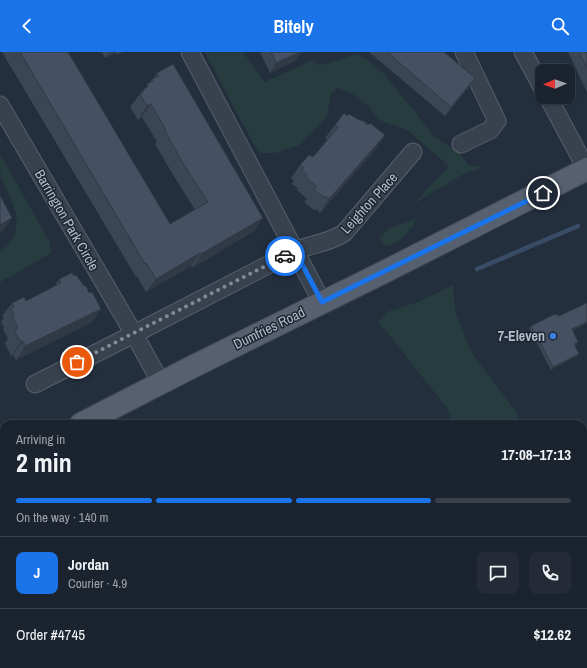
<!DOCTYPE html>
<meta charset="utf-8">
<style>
body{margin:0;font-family:"Archivo Narrow",sans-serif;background:#242b36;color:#f1f3f6;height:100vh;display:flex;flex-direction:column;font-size:15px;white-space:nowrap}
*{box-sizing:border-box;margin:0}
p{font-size:13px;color:#a0a4aa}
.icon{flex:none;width:22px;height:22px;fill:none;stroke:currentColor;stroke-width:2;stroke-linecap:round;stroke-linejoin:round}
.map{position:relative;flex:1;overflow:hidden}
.panel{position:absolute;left:0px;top:368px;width:587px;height:248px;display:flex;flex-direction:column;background:#1b232e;border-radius:12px 12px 0 0;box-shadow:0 1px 3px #0004,0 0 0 1px #39404a}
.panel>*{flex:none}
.needle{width:26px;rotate:268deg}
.tools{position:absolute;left:535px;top:12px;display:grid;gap:8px}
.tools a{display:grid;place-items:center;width:40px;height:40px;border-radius:8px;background:#1b232e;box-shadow:0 1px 3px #0004,0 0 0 1px #39404a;font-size:20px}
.pin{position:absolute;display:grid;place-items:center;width:34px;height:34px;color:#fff;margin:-17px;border:2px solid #fff;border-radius:50%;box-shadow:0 1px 4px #0007}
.courier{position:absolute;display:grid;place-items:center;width:40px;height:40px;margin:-20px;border:3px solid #1a73e8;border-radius:50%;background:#fff;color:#222;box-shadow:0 1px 5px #0007}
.head em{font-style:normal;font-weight:700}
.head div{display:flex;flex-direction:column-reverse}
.head{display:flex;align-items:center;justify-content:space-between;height:68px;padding:0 16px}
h1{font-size:26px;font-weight:700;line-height:30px}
.bar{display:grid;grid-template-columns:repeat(4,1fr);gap:6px 4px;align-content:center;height:48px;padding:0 16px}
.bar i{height:5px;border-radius:3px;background:#39404a}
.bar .current{background:#1a73e8}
.bar p{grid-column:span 4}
.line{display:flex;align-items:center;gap:10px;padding:0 16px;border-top:1px solid #39404a}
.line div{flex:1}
.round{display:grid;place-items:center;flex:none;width:42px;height:42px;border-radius:8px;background:#242b36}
header{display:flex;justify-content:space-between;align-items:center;height:52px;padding:0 16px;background:#1a73e8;color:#fff;font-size:18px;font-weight:700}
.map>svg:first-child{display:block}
.green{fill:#263c3f}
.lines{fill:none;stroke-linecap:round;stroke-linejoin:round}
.stream{stroke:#394c67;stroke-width:4.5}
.street-casing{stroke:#565f6c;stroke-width:19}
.primary-casing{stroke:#414a57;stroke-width:24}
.street{stroke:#38414e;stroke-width:17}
.primary{stroke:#56606e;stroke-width:22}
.wall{fill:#3b4654}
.shaded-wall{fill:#303945}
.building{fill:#455162;stroke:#303945}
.done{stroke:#828b98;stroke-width:4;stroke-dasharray:0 7.2}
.route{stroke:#1a73e8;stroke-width:5}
.shop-dot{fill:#3f7fe0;stroke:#1d2633;stroke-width:1.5}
.labels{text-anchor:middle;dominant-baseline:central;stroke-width:3;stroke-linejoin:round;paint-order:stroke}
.street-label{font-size:14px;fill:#b4bcc9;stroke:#1d2633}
.poi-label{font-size:14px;font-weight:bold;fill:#b4bcc9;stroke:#1d2633;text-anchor:end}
</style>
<header><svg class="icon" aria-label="back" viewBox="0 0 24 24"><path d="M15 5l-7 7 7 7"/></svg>Bitely<svg class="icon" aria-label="search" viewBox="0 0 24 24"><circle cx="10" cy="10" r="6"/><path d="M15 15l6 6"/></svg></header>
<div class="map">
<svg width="587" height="616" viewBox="0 0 587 616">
<rect width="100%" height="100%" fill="#242f3e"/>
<g class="green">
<polygon points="205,0 243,0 265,30 313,8 319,13 329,11 356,2 368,8 384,22 435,85 458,100 469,113 483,115 462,123 413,152 449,114 407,78 379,68 368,54 354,43 337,36 331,42 327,64 314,79 299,93 275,101 259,101 233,54"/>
<path d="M0,102L49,189L51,199L50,202L0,230V198C10,193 14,188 16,177C19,152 7,145 1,124C0,117 0,108 0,102Z"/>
<polygon points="416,167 413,174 397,191 385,194 379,187 389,176"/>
<polygon points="453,233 455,258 469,296 517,362 519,372 453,372 447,356 378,269 387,260 418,250"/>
<polygon points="587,377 587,417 583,419 583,378"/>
<polygon points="587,455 587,616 577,616 575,612 583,612 583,457"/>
<polygon points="4,461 4,608 0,611 0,463"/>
<polygon points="295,612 353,612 346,616 291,616"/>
<polygon points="425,612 500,612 493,616 418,616"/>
</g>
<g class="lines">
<polyline class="stream" points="477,217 578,174"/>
<defs>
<g id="street">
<polyline points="190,0 322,250"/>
<polyline points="523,0 542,35"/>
<polyline points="548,45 587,118"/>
<path d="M0,53L134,282L295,199C312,192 329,191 344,181L413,100"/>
<polyline points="461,92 490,78 497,69 464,0"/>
<polyline points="35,332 134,282 161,331"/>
</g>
<g id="primary">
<polyline points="81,372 192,315 384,220 587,117"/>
<polyline points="0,415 4,413"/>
</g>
</defs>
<use href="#street" class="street-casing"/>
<use href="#primary" class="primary-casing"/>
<use href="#street" class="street"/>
<use href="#primary" class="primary"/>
</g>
<g class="wall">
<polygon points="2,0 68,0 170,172 195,158 175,126 155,92 157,90 142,65 138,68 130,55 140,42 143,38 145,37 151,28 154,26 157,21 254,179 192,216 191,214 146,240 137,224 136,225"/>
<polygon points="102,0 122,0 117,3 116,1 105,6"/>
<polygon points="260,0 302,0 296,8 270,21"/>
<polygon points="369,0 444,0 468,36 445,64"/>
<polygon points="568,0 587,0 587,40"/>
<polygon points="347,64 368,73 385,83 376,97 320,161 316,157 315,159 304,150 307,147 297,138 298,136 292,132 294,129 291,126 300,113 313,105 319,98 328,88 325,86 335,73"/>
<polygon points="74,224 89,241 101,257 92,270 16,308 13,303 11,304 5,291 8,287 3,277 4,275 1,270 4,266 2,264 12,251 26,249 54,235 59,227"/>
<polygon points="587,251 587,271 573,279 577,292 575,293 577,304 551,318 529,276 531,274 559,264"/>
</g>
<g class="shaded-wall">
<polygon points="110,0 116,0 105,6"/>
<polygon points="300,0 302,0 296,8 270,21 276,11"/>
<polygon points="475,26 468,36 445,64 451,55"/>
<polygon points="151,52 142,65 138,68 147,54"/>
<polygon points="385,83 376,97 320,161 329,147"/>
<polygon points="12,166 3,179 0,181 0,173"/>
<polygon points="263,166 254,179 192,216 201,202"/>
<polygon points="200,201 191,214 146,240 156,227"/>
<polygon points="101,257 92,270 16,308 25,294"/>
<polygon points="587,270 587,271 570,280 572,277"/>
<polygon points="23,289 13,303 11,304 21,290"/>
<polygon points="579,302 577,304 551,318 553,315"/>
</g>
<g class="building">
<polygon points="20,0 68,0 170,172 208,150 184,113 165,79 166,78 151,52 147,54 140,42 144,39 143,38 148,34 147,32 153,29 151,28 159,24 157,21 173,12 263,166 201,202 200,201 156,227 146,211 145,212"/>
<polygon points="271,0 300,0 276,11"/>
<polygon points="387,0 444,0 475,26 451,55"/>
<polygon points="579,0 587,0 587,16"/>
<polygon points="344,61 347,64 349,62 361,69 362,68 368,73 370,71 385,83 329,147 325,144 324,146 314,137 316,134 306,125 307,123 302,118 304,116 300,113 309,103 313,105 319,98 338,75 335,73"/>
<polygon points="0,143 12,166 0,173"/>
<polygon points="72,221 74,224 76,223 84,234 86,234 89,241 92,240 101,257 25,294 23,289 21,290 14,278 18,276 12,264 14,263 11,256 14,255 12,251 24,245 26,249 53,235 61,231 59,227"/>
<polygon points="587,251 587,270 572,277 578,290 574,292 579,302 553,315 531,274 555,262 559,264"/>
</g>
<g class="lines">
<polyline class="done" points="77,310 285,204"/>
<polyline class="route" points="285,204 295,199 322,250 543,141"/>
</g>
<circle class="shop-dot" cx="553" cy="284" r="4"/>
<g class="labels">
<g class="street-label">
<text transform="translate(369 151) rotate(-48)">Leighton Place</text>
<text transform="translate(67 168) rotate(60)">Barrington Park Circle</text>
<text transform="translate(269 276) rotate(-26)">Dumfries Road</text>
</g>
<g class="poi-label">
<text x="545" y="284">7-Eleven</text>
</g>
</g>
</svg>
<div class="tools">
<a><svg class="needle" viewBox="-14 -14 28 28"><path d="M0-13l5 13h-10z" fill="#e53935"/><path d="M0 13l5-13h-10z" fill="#a0a4aa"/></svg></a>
</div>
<div class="pin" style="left:77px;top:310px;background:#ea580c"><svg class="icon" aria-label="bag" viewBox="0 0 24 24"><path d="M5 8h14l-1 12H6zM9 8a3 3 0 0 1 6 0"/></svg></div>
<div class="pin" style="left:543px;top:141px;background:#1f2937"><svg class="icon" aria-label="home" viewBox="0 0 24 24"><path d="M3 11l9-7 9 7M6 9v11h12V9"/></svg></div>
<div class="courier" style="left:285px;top:204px"><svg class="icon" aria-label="car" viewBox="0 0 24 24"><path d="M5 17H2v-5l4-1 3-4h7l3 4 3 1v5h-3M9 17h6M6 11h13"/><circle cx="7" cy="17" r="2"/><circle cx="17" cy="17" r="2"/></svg></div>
<section class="panel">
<div class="head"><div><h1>2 min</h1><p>Arriving in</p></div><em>17:08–17:13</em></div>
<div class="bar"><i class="current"></i><i class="current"></i><i class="current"></i><i></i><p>On the way · 140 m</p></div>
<div class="line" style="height:72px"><b class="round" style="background:#1a73e8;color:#fff">J</b><div><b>Jordan</b><p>Courier · 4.9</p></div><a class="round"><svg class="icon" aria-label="chat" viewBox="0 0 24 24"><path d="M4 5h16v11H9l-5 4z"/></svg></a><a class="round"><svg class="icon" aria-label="phone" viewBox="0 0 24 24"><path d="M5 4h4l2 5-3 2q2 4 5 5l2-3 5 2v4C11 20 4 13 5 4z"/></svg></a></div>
<div class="line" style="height:52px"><div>Order #4745</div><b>$12.62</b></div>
</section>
</div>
